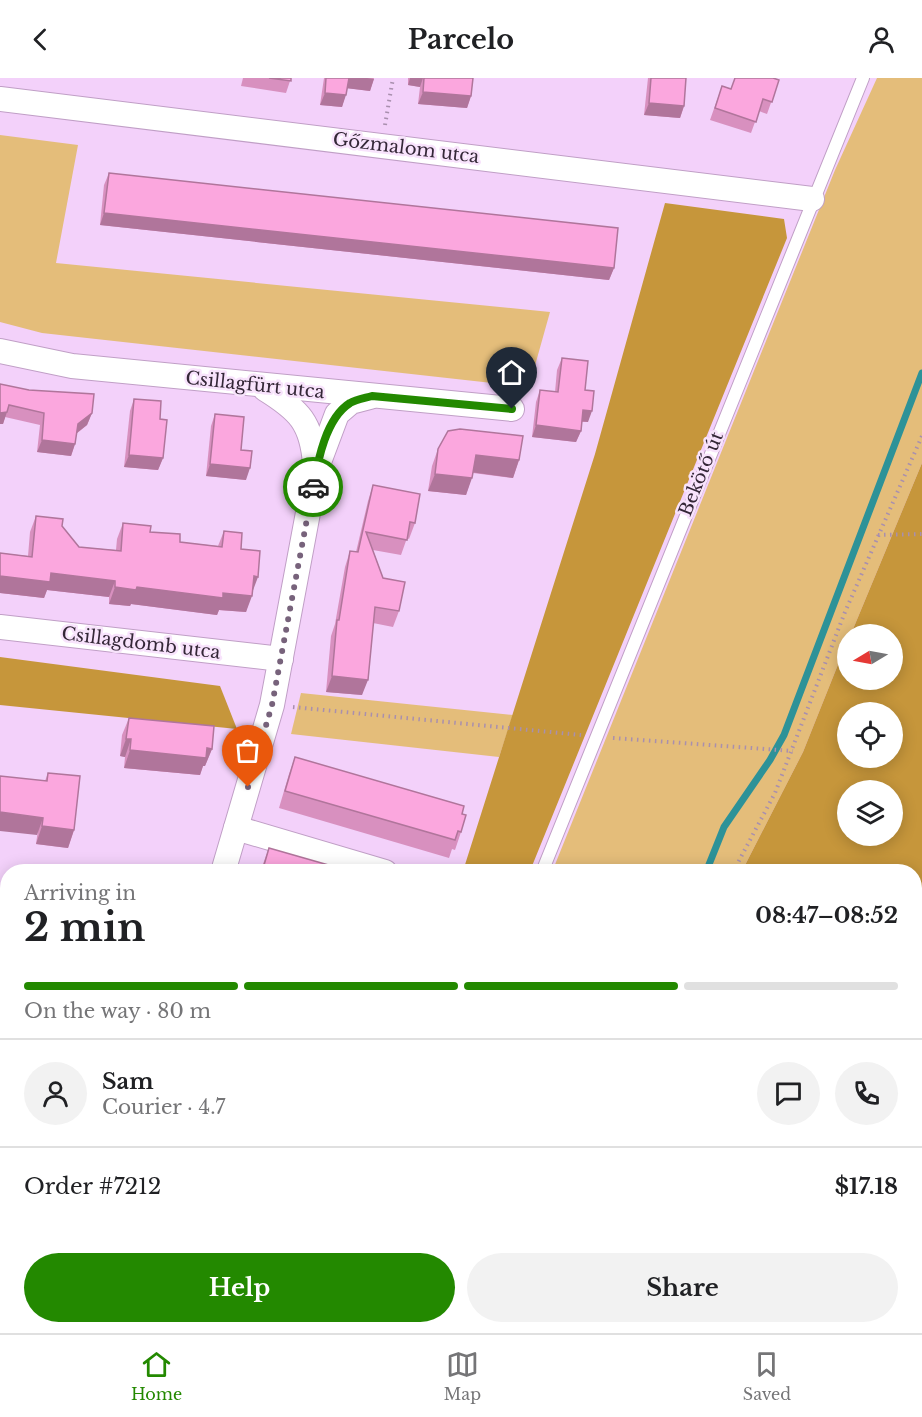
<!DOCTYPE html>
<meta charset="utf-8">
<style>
body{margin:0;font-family:"Libre Baskerville",serif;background:#f2f2f2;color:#202124;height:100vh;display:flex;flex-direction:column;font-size:22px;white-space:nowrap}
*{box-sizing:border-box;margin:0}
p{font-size:20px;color:#757577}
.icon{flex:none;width:33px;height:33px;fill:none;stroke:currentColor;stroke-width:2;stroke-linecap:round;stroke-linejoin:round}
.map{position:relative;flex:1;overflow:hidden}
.drawer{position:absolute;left:0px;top:786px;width:922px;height:470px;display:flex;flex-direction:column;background:#fff;border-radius:24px 24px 0 0;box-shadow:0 3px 15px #0003}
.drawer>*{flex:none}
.needle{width:39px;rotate:260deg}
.tools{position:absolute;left:837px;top:546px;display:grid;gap:12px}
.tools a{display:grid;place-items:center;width:66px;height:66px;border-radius:50%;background:#fff;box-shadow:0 3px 15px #0003;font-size:30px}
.pin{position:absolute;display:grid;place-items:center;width:51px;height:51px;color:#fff;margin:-62px -26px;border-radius:50% 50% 50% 0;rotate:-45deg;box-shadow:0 0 6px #0007}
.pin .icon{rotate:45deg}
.courier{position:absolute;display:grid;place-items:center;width:60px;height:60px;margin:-30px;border:4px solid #238900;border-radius:50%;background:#fff;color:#222;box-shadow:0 2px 8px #0007}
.head em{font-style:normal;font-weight:700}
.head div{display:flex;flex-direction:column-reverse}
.head{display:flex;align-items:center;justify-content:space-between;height:102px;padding:0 24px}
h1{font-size:39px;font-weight:700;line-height:45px}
.bar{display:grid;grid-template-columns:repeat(4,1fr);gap:9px 6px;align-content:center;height:72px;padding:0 24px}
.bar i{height:8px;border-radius:4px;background:#e0e0e0}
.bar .selected{background:#238900}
.bar p{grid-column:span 4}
.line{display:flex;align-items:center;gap:15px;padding:0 24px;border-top:2px solid #e0e0e0}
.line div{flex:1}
.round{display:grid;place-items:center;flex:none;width:63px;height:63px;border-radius:32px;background:#f2f2f2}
.cta{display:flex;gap:12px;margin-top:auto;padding:12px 24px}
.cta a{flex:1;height:69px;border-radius:36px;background:#238900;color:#fff;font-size:24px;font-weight:700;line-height:69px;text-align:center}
.cta a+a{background:#f2f2f2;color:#202124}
header{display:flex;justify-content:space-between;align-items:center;height:78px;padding:0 24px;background:#fff;font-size:27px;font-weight:700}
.tabs{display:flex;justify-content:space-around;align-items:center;height:84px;border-top:2px solid #e0e0e0;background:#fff;font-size:16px;color:#757577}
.tabs a{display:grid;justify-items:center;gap:3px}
.tabs .selected{color:#238900}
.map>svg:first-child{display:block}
.green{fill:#e4bd7a}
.forest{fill:#c6963b;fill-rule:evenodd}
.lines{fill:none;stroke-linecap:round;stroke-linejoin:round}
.stream{stroke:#2d9298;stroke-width:7}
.lane-casing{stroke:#c09fc6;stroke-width:14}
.street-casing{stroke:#c09fc6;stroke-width:26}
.path{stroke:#a98fae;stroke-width:4;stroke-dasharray:1.5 4.5;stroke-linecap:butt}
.lane{stroke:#fff;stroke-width:12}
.street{stroke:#fff;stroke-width:24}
.wall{fill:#d890bf}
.shaded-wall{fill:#b0759b}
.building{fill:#fba7de;stroke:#b0759b;stroke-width:1.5}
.done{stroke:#77627b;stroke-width:6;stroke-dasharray:0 10.8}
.route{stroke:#238900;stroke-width:8}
.labels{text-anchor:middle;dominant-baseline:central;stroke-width:5;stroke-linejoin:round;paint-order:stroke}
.street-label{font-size:18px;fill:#342737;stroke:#f8e3fc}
</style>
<header><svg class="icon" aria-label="back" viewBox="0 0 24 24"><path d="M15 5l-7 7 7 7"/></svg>Parcelo<svg class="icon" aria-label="person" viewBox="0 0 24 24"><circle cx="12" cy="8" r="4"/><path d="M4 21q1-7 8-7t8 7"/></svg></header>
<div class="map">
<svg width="922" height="1255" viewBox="0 0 922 1255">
<rect width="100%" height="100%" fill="#f3d1fa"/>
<g class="green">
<polygon points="877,0 922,0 922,385 851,556 848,556 847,564 803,674 742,793 552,794 835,92"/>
<polygon points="0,57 78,67 56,185 550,234 529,309 42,255 0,244"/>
<polygon points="301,615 513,637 499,679 291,656"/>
<polygon points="366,1248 611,1248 610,1255 364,1255"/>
</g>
<g class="forest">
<polygon points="665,125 784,141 787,160 530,793 463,793 595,376"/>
<path d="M922,385V1030H915V794L742,793L803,674L847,564L848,602H892V556H851ZM892,634V680H848V634ZM848,712H892V758H848Z"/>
<polygon points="0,579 220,608 237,651 0,627"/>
<polygon points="611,1248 834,1248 834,1255 610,1255"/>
</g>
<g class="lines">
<g class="stream">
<polyline points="706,794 724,749 770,682 784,657 922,295"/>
<polyline points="595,1255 597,1248"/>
</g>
<defs>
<g id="lane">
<polyline points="542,794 863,0"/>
<polyline points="354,1255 357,1248"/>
</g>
<g id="street">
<polyline points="0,21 812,121"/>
<polyline points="0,273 72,288 512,331"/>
<path d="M265,311C299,332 312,345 315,386"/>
<polyline points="0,549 281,581"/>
<polyline points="236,750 385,794"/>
<polyline points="223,794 272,627 316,392 337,336 351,324 370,319"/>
<polyline points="0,840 8,842"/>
<polyline points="49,1255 53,1248"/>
</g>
</defs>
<use href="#lane" class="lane-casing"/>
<use href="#street" class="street-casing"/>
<g class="path">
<polyline points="385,47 393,0"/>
<polyline points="878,457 922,456"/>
<polyline points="293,629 581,657"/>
<polyline points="613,660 793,673"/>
<polyline points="733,794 775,715 845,534 922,358"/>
<polyline points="0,1108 8,1112"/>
<polyline points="605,1255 606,1248"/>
</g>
<use href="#lane" class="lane"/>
<use href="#street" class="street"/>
</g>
<g class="wall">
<polygon points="243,0 291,0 286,15 241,8"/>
<polygon points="324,0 374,0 370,13 347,10 342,29 320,27"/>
<polygon points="408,0 473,0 471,18 467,30 418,26 420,9 408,7"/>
<polygon points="648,0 686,0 684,28 680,40 644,37"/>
<polygon points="779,2 767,36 759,33 751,55 710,42 722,8 731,11"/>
<polygon points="109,95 614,190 609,202 100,147 104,107"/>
<polygon points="562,280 585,312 588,344 582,344 581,353 576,364 532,359 536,324 540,312 555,314 557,292"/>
<polygon points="0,306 92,335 87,347 76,356 75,366 71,378 37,374 40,347 5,339 3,346"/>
<polygon points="134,321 160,341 163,380 158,392 124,389 130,333"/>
<polygon points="215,336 241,372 246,402 206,398 211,348"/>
<polygon points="438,371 519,382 513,400 473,395 466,417 428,413 432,388"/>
<polygon points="373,407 415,445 409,461 407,460 401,477 373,472 383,500 399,533 393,549 373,545 362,617 326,614 331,558 335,546 345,489 350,473 356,474 368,423"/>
<polygon points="36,438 62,448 79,469 116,472 117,461 123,445 180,464 218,468 224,453 241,471 252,513 246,534 219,532 217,537 131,526 130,528 109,526 109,519 47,512 44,520 0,515 0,475 28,478 30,454"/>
<polygon points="129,640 212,671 205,688 203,688 200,697 124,690 125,679 120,678 122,657"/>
<polygon points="295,679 462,736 461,754 455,772 452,771 449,780 279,730 289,696"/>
<polygon points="48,695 74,752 68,770 36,766 45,703"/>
<polygon points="269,770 353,794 260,794"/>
<polygon points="0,849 8,851 8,913 0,910"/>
<polygon points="0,1007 8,1011 8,1079 0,1076"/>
<polygon points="98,1248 186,1248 183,1255 107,1255 97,1250"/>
</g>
<g class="shaded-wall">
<polygon points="348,0 367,0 374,1 370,13 345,10"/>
<polygon points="410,0 423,0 420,9 408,7"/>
<polygon points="423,14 471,18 467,30 418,26"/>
<polygon points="325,15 346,17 342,29 320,27"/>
<polygon points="649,25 684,28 680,40 644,37"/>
<polygon points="104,135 614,190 609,202 100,147"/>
<polygon points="583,332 592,333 588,344 579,343"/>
<polygon points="7,334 3,346 0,346 0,335"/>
<polygon points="92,335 87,347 73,358 78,346"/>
<polygon points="536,347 581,353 576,364 532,359"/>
<polygon points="42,362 75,366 71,378 37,374"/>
<polygon points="129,377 163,380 158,392 124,389"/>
<polygon points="476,377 519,382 513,400 470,394"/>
<polygon points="210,386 250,390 246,402 206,398"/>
<polygon points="435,396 472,400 466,417 428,413"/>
<polygon points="51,495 115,503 109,519 47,512 44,520 0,515 0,498"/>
<polygon points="254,498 258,499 252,515"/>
<polygon points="115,509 137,509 223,515 252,518 246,534 219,532 217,537 131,526 130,528 109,526"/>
<polygon points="332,598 368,602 362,617 326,614"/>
<polygon points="126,661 131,661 125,679 120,678"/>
<polygon points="207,670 212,671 205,688 203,688 200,697 124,690 130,672"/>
<polygon points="0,734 43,740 37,757 0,753"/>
<polygon points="42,748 74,752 68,770 36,766"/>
<polygon points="8,1240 8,1245 3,1255 0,1255"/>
</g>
<g class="building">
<polygon points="269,0 291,0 291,3"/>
<polygon points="326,0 349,0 346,17 325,15"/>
<polygon points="424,0 473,0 471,18 423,14"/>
<polygon points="651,0 686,0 684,28 649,25"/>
<polygon points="735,0 773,0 779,2 772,24 763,21 756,44 715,30 722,8 731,11"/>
<polygon points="109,95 618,150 614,190 104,135"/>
<polygon points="562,280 588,283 585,312 594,313 592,333 583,332 581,353 536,347 540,312 558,314"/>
<polygon points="0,306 29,312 94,316 92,335 78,346 75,366 42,362 44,335 9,327 7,334 0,335"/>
<polygon points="134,321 161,323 160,341 167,342 163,380 129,377"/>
<polygon points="215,336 244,339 241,372 252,373 250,390 210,386"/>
<polygon points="460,351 523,358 519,382 476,377 472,400 435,396 438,371 448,353"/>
<polygon points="373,407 420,416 415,445 410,444 407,462 366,454 383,500 405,504 399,533 375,529 368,602 332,598 337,542 339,542 350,473 358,474"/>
<polygon points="36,438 63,441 62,448 79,469 121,473 123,445 151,448 150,454 180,456 180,464 222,469 224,453 242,455 241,471 260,473 258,499 254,498 252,518 223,515 223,520 137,509 136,512 115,509 115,503 51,495 50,504 0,498 0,475 32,479"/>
<polygon points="129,640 214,648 212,671 207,670 206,680 130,672 131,661 126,661"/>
<polygon points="295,679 464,728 462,736 466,737 461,754 458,753 455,762 285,713"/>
<polygon points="48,695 80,698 74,752 42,748 43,740 0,734 0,698 47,703"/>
<polygon points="269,770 353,794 262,794"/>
<polygon points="0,849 8,851 8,888 0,885"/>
<polygon points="0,1007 8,1011 8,1053 0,1050"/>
<polygon points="8,1158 8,1240 0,1255 0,1173"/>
<polygon points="127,1248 185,1248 182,1255 123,1255"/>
</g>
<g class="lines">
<polyline class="done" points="248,709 272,627 313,409"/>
<path class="route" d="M313,409C318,382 326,340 350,325C356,321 365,320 372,318L512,331"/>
</g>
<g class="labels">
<g class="street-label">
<text transform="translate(406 70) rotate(7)">Gőzmalom utca</text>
<text transform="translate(255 307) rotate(6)">Csillagfürt utca</text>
<text transform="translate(701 396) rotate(-68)">Bekötő út</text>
<text transform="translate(141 565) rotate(7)">Csillagdomb utca</text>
</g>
</g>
</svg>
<div class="tools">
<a><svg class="needle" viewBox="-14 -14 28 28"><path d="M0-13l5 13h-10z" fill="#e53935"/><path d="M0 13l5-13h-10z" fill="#757577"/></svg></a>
<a><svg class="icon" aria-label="locate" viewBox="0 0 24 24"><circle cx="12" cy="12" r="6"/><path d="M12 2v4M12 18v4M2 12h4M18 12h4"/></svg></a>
<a><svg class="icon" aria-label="layers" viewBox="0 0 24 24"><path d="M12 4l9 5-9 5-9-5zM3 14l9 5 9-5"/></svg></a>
</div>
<div class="pin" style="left:248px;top:709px;background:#ea580c"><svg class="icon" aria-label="bag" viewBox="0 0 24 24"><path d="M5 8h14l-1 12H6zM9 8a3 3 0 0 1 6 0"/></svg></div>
<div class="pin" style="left:512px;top:331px;background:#1f2937"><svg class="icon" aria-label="home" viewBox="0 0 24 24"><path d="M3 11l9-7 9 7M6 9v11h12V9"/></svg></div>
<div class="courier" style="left:313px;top:409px"><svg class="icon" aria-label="car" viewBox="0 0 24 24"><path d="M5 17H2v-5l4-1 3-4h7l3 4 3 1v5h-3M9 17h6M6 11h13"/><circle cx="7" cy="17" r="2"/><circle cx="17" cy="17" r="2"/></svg></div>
<section class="drawer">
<div class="head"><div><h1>2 min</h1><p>Arriving in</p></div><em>08:47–08:52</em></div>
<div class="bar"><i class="selected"></i><i class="selected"></i><i class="selected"></i><i></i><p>On the way · 80 m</p></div>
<div class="line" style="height:108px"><a class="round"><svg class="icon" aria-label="person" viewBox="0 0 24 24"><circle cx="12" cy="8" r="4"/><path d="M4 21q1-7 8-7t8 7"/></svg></a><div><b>Sam</b><p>Courier · 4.7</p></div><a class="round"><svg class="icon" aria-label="chat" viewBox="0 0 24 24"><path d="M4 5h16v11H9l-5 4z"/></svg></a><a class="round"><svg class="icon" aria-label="phone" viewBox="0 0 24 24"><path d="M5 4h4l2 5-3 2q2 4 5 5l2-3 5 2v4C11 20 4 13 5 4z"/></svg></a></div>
<div class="line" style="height:78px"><div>Order #7212</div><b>$17.18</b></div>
<div class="cta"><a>Help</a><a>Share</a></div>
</section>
</div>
<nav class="tabs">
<a class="selected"><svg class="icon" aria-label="home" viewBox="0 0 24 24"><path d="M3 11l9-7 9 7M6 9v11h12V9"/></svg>Home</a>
<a><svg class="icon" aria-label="map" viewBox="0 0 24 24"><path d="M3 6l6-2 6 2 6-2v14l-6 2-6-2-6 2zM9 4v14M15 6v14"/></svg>Map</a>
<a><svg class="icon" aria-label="saved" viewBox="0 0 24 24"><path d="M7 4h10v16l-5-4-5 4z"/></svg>Saved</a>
</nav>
